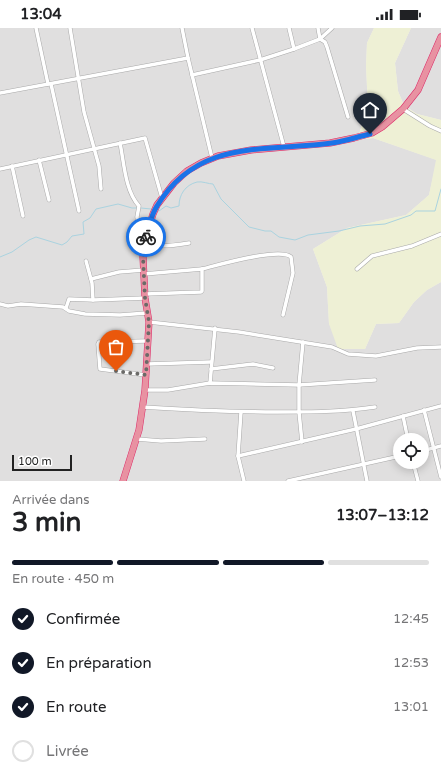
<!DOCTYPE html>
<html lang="fr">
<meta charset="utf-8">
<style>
body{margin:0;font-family:"Varela Round",sans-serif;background:#f2f2f2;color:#202124;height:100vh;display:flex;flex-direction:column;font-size:15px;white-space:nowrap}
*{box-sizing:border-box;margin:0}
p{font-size:13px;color:#757577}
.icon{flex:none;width:22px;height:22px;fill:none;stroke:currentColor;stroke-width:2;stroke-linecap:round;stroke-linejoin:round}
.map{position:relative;height:453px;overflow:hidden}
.details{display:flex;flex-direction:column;background:#fff;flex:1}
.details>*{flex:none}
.tools{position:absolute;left:393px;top:405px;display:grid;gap:8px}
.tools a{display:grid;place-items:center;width:36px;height:36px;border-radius:50%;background:#fff;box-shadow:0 2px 10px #0003;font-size:20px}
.scale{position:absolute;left:12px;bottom:10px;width:60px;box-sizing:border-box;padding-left:4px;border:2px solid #222;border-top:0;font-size:11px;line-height:14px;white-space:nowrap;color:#222;-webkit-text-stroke:3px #fff;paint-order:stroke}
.pin{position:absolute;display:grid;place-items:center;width:34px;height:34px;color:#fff;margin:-41px -17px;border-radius:50% 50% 50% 0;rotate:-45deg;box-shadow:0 0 4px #0007}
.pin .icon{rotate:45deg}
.courier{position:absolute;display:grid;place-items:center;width:40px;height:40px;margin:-20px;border:3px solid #1a73e8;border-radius:50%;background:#fff;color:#222;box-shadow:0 1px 5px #0007}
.overview em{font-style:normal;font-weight:700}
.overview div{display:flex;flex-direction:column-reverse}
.overview{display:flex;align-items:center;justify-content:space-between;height:68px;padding:0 12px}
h1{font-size:26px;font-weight:700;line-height:30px}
.bar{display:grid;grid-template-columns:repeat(4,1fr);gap:6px 4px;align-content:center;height:48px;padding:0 12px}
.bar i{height:5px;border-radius:3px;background:#e0e0e0}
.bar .current{background:#111827}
.bar p{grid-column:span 4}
ol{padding:0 12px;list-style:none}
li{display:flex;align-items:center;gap:12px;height:44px}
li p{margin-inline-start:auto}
li .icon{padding:4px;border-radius:50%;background:#111827;color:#fff;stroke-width:4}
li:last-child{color:#757577}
li i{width:22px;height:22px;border:2px solid #e0e0e0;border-radius:50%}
.status{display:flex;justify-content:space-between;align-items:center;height:28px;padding:0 20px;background:#fff;direction:ltr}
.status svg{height:11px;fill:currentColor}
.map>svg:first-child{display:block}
.residential{fill:#e0dfdf;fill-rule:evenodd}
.farmland{fill:#eef0d5}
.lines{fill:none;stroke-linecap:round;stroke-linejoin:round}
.stream{stroke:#aad3df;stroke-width:1}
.street-casing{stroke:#a9a9a9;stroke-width:4.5}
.highway-casing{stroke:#dc2a67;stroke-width:7}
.street{stroke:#fff;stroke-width:3.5}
.highway{stroke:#e892a2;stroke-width:6}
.done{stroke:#6b6a68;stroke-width:4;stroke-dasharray:0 7.2}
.route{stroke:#1a73e8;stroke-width:5}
</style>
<div class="status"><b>13:04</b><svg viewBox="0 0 49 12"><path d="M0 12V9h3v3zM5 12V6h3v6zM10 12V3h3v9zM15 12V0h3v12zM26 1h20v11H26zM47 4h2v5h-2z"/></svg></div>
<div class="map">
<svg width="441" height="453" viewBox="0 0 441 453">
<rect width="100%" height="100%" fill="#f2efe9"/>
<g class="residential">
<path d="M0,0H374L367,15L366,38L368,79L357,112L373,110L437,132L429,167L406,187L347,200L313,221L327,259L329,296L365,321L376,296L399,295L414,274L427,262L441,254V453H0ZM400,412H422V434H400Z"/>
<polygon points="411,0 441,0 441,92 417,86 404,77 398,63 395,35"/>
</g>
<polygon class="farmland" points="374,0 411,0 395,35 398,63 404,78 417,86 441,92 441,254 427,262 414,274 399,295 376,296 365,321 338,321 329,296 327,259 313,221 347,200 406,187 429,167 436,132 373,110 357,112 368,79 366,38 367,15"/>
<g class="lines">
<g class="stream">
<polyline points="141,180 151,181"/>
<path d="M156,183H159L166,178L171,180L179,178C179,167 185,157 197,154C202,153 209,156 213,156L221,171L249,199L265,203H271L279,209L295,212L308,207L339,203L360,198L385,196L411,187L416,183H435L441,161"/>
<polyline points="0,229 12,224 29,212 36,209 62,217 67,214 72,208 84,206 83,194 90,190 96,181 118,176 132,180 138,180"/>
</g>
<defs>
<g id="street">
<polyline points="36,0 48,56"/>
<polyline points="70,0 84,84 99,138 101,161"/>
<polyline points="182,0 188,30 212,130"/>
<polyline points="252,0 284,119"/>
<polyline points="289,0 294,21"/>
<polyline points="318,0 320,11 325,14 327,19 348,89"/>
<polyline points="192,47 260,32 294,21 320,11 332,0"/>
<polyline points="51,56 79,183"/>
<polyline points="0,65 188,30"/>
<polyline points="403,81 430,98 441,103"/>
<path d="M120,115C124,134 125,163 139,178L137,189L141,214C152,221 177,217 189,215"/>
<polyline points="39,132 49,172"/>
<polyline points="12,138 23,188"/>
<polyline points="0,141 145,110 162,170"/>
<polyline points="86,233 92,255 93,272"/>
<polyline points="357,241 372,228 412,218 441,206"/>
<polyline points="144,246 202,241"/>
<polyline points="91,251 119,244 144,242"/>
<path d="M145,266L201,264L202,263V241C218,237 280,219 291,229L293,245L283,287"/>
<polyline points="0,276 8,278 21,276 63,279 69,283 85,286 120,287 147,285"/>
<polyline points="66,280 69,271 93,272 145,270"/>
<polyline points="149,294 239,304 332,319 348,326 376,328 417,320 441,319"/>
<polyline points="147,336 211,334"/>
<polyline points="211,341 253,336 273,340"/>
<polyline points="146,347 100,341 98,316 99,314 147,313"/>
<polyline points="210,355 215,300"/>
<polyline points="145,362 168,362 210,355 299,357 375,352"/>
<path d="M142,379C187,382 232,384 277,384C310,384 342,384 375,379"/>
<polyline points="424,382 441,449"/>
<polyline points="353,383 367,453"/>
<polyline points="241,384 238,428 244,453"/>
<polyline points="403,388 408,412"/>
<polyline points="137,411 161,413 205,411"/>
<polyline points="302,414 299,384 299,357 303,314"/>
<polyline points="422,423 441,418"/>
<polyline points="238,428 356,401 441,378"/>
<polyline points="413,434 418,453"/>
<polyline points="288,453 400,428"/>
</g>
<polyline id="highway" points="123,453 139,402 145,362 149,294 145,270 143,229 145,212 153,186 157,177 174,155 187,143 201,135 218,128 251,122 330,115 354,110 372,105 382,99 403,81 418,62 441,9"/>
</defs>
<use href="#street" class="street-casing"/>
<use href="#highway" class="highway-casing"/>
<use href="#street" class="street"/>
<use href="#highway" class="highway"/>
</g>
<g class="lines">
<polyline class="done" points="116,343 146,347 149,294 145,270 143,229 146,209"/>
<path class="route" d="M146,209C149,199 151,187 157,178C198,110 265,124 332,115C345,113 357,109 370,106"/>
</g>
</svg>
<div class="tools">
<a><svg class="icon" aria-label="locate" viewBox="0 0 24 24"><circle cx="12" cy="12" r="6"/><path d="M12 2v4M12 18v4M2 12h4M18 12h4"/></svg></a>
</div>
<div class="scale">100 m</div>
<div class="pin" style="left:116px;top:343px;background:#ea580c"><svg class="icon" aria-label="bag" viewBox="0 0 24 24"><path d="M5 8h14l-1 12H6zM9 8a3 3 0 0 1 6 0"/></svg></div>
<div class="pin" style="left:370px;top:106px;background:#1f2937"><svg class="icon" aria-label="home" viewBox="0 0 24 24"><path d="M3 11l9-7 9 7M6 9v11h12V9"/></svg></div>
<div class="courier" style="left:146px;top:209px"><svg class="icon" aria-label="bike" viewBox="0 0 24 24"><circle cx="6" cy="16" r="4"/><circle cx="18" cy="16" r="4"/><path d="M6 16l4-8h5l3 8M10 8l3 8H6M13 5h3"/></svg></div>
</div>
<section class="details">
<div class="overview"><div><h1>3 min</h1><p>Arrivée dans</p></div><em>13:07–13:12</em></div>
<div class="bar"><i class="current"></i><i class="current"></i><i class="current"></i><i></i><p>En route · 450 m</p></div>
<ol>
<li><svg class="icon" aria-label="check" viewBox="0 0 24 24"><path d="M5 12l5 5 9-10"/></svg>Confirmée<p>12:45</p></li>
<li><svg class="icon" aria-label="check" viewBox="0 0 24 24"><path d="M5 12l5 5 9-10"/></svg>En préparation<p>12:53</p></li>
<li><svg class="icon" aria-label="check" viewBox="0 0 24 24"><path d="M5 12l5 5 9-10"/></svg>En route<p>13:01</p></li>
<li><i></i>Livrée</li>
</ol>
</section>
